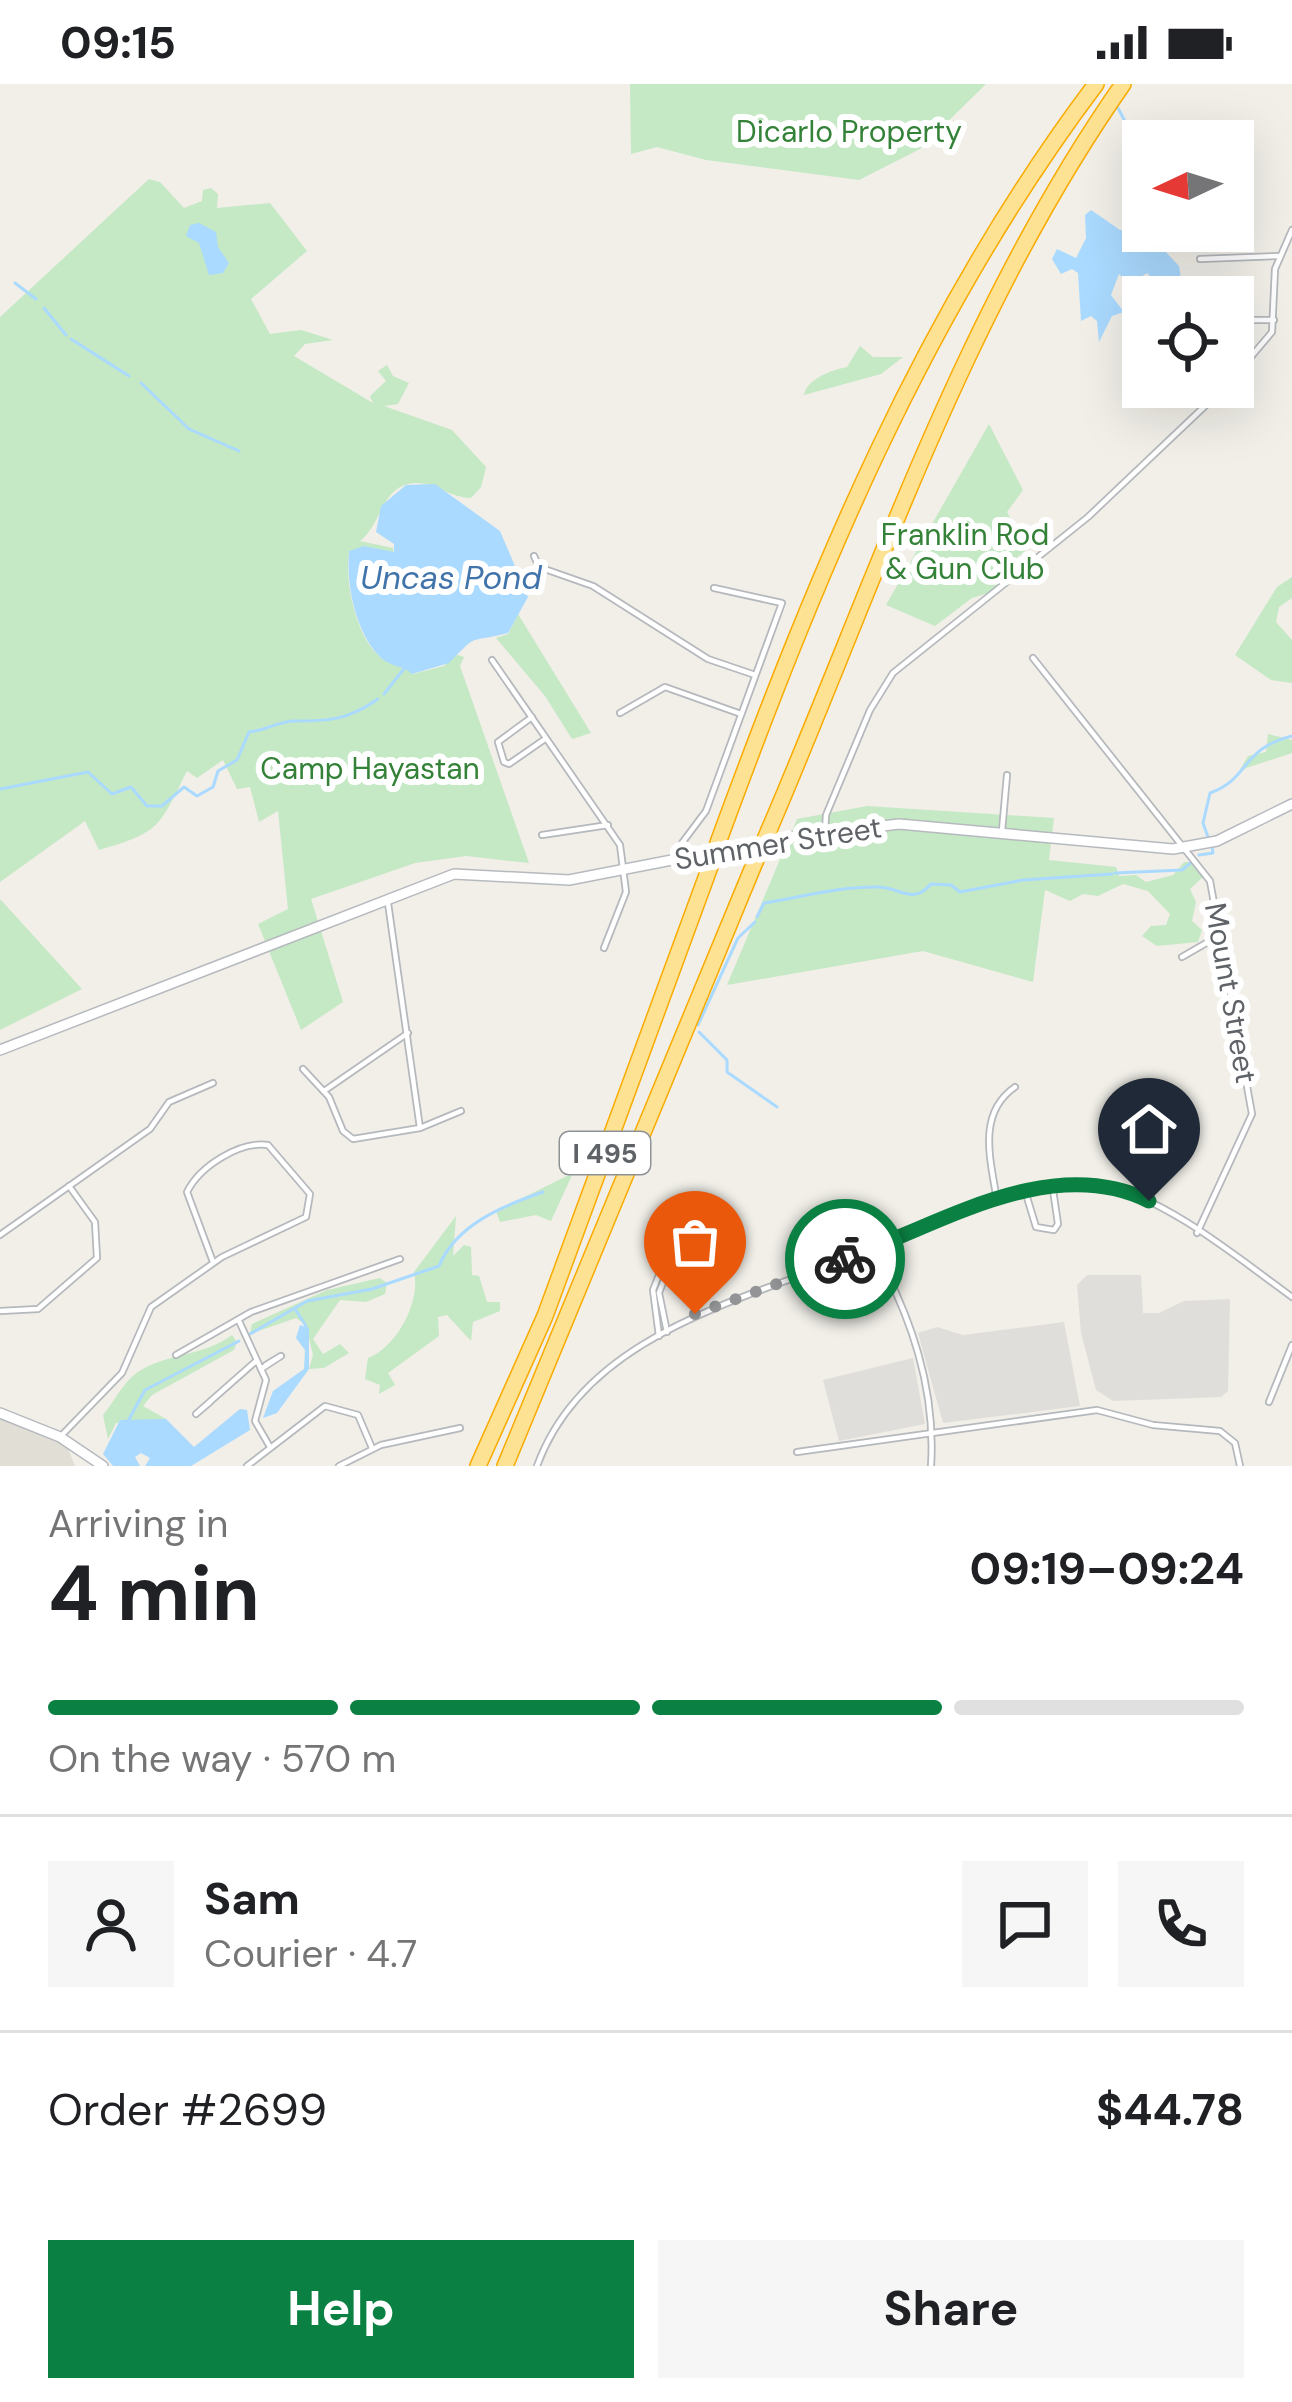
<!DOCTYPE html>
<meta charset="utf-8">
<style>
body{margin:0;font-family:"DM Sans",sans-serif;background:#f6f6f6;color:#202124;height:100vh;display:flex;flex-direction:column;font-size:45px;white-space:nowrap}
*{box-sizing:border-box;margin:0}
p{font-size:39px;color:#757577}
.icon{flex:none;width:66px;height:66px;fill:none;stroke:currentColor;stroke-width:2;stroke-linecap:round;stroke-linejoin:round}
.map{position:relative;height:1382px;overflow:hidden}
.drawer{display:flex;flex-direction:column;background:#fff;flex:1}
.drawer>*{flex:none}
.needle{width:78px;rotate:266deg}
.tools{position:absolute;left:1122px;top:36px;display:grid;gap:24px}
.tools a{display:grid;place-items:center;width:132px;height:132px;border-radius:0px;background:#fff;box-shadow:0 12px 48px #0002;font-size:60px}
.pin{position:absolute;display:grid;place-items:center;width:102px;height:102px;color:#fff;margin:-123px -51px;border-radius:50% 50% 50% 0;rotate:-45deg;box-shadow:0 0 12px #0007}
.pin .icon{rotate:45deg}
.courier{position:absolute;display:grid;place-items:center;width:120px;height:120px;margin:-60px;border:9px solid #0b8043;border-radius:50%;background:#fff;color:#222;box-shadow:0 3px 15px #0007}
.overview em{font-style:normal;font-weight:700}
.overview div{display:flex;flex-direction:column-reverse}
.overview{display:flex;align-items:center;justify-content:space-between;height:204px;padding:0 48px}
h1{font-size:78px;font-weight:700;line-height:90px}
.bar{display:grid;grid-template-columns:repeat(4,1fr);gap:18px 12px;align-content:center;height:144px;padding:0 48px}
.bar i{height:15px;border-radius:9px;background:#e0e0e0}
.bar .active{background:#0b8043}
.bar p{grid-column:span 4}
.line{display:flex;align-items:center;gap:30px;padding:0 48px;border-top:3px solid #e0e0e0}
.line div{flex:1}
.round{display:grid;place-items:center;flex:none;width:126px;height:126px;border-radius:0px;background:#f6f6f6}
.button{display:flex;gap:24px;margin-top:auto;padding:24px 48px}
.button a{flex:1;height:138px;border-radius:0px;background:#0b8043;color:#fff;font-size:48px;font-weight:700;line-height:138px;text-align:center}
.button a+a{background:#f6f6f6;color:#202124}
.status{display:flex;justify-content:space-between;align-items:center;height:84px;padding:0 60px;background:#fff;direction:ltr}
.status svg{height:33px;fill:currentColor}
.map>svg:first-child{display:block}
.industrial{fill:#e0deda}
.education{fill:#e1ded6}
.green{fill:#c5e8c5}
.water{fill:#aadaff}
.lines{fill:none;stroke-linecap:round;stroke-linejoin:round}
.stream{stroke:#aadaff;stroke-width:3}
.street-casing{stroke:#b5b8bc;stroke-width:8}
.secondary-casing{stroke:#b6babf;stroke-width:12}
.highway-casing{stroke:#f9ab00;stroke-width:18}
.street{stroke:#fff;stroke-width:4.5}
.secondary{stroke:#fff;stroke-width:9}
.highway{stroke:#fde293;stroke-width:15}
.highway-bridge-casing{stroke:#f9ab00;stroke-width:18;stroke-linecap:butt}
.highway-bridge{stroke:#fde293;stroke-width:15}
.done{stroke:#929495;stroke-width:12;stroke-dasharray:0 21.6}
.route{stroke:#0b8043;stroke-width:15}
.labels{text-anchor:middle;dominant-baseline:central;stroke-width:12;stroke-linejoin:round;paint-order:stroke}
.shield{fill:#fff;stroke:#8f9295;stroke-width:3}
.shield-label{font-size:27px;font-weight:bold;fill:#5f6368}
.park-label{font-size:30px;fill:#348238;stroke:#fff}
.street-label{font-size:30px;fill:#5f6368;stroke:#fff}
.water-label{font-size:33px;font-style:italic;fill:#4174aa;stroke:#fff}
</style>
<div class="status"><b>09:15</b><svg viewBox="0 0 49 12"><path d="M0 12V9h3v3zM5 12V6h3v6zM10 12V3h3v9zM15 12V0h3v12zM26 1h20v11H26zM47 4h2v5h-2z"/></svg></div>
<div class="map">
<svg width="1292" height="1382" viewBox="0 0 1292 1382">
<rect width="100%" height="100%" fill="#f1efe8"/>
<g class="industrial">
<polygon points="1087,1191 1141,1191 1143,1229 1159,1229 1184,1217 1230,1215 1228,1307 1221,1313 1113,1317 1096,1306 1081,1249 1077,1201"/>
<polygon points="1064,1238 1080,1322 943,1339 918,1249 937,1243 963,1251"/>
<polygon points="913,1274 925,1340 839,1357 823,1296"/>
</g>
<polygon class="education" points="0,1334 67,1362 75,1382 0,1382"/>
<g class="green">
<polygon points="630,0 986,0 920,65 859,96 706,76 657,63 631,70"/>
<path d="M149,95L160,98L184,124L202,117L203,106L211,104L218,110L217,124L270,119L307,167L251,215L270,250L301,246L333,256L305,260L294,272L373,319L370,312L386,297L378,287L387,281L393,292L409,299L398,320L384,322L452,346L486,383L481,403L471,414C451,414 437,399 416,399C381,400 382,441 360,457L393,464L394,471L349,468C344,498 357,561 386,577C396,583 404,582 413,590L444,582L455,570L464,573L460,582L529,779L466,772L415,779L311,815L343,918L301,946L258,840L288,825L278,727L259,738L250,703L237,705L223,676L197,694L187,687C159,742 162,748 99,766L85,737L0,798V233Z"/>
<path d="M860,262L873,273H903L881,290L804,311C807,295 831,286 847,283Z"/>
<polygon points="989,340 1023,406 1007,428 1028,465 1006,482 995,507 972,514 935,542 886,521"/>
<polygon points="1292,493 1292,514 1279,523 1276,538 1292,556 1292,599 1271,596 1235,571 1277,503"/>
<polygon points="518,530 591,649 572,655 545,612 496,554 508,550"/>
<polygon points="1268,650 1292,656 1292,669 1246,684 1235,694 1248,672 1266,668"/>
<polygon points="867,722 1054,734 1049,776 1116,783 1119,792 1136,791 1146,798 1173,791 1184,778 1196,778 1203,793 1190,805 1196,818 1192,837 1202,846 1198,858 1157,862 1142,852 1151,842 1166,841 1170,830 1148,807 1123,800 1098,812 1083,810 1070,817 1045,806 1033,898 923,867 727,901 797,735"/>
<polygon points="0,815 82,905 0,946"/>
<polygon points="573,1089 551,1137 536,1131 500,1138 496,1127"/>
<path d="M456,1132L453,1172L464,1161L471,1163L472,1191L479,1192L487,1218H500V1227L473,1238L471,1257L447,1231L438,1233L439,1252L388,1289L395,1301L379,1310L380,1301L365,1295L368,1274C397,1263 421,1217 414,1188Z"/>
<polygon points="380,1194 387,1199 385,1210 366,1218 340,1216 313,1255 323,1270 340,1260 349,1269 324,1284 309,1285 313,1271 306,1241 296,1234 250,1250 252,1240 327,1206"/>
<path d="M232,1251L237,1258L234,1266L152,1311L143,1322L166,1335L116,1339L108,1355L103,1331C115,1317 124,1296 141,1286C170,1269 204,1272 232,1251Z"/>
</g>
<g class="water">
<polygon points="1091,126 1120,146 1146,147 1179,182 1184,213 1171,213 1147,189 1130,200 1119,190 1111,211 1124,228 1112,232 1099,258 1097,237 1091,232 1081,237 1078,189 1072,185 1061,190 1052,175 1057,165 1076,174 1086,154 1085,131"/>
<polygon points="199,139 216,148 218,163 229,179 223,189 209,191 199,159 186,152 190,141"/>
<path d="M435,400L500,447L528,513L508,549C465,560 480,548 449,579L412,590C403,581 390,583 380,573C356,549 346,502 349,467L364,462L394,468V460L376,448L381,422L406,401Z"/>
<polygon points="300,1241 309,1244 309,1285 277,1329 263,1334 273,1307 304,1285 305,1266 296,1254"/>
<polygon points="240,1325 247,1326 250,1346 191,1382 145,1382 150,1374 141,1369 135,1373 140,1382 113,1382 103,1370 120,1336 166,1335 194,1363"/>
</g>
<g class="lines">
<g class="stream">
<polyline points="1118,24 1143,72"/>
<polyline points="1168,150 1169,147"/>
<polyline points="15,199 36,215"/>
<polyline points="44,224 66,251"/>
<polyline points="71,255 129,292"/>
<polyline points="141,299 189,345 239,367"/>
<polyline points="384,610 407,581"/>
<path d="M0,705L88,688L112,710L131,703L147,722H162L184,703L197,712L213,703L218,687L237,676L249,648C264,647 281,636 296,637C329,637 348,636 378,615"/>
<path d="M1208,753L1203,739L1210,709C1250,695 1240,665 1292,652"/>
<polyline points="1199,771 1213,769 1212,762"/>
<polyline points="1115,789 1182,786 1193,777"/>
<path d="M757,833L764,819C802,813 840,802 879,803C901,804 913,821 931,800L951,801L960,808L1023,796L1112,790"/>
<polyline points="698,941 738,854 755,838"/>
<polyline points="699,948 727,976 727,988 777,1023"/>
<polyline points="295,1225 306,1242"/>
<path d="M250,1250L307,1217L372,1205L439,1182C456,1141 502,1122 543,1108"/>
<polyline points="128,1337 145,1306 239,1257"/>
</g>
<defs>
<g id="street">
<polyline points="1200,175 1279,172"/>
<polyline points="1233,236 1274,236"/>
<polyline points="1233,294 1272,248 1275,185 1292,146"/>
<polyline points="534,472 539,483 593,502 708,575 755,591"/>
<polyline points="1033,574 1210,797 1252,1030 1197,1149"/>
<polyline points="492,576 620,761 626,808 604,864"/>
<polyline points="620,629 665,603 741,630"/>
<polyline points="532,633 498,658 504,678 509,680 545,655"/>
<polyline points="1002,747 1007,691"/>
<polyline points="825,748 826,731 870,626 893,589 1088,433 1225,303"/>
<polyline points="542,751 608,741"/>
<polyline points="679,774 679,763 706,727 782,519 714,504"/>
<polyline points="388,819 420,1044"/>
<polyline points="1182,873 1220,851"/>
<polyline points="303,985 329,1013 343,1047 353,1055 420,1044 461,1027"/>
<polyline points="324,1007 408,949"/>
<polyline points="1026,1110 1036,1143 1054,1146 1058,1140 1053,1106"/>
<path d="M997,1117C991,1077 976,1030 1015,1003"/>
<circle cx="678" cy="1151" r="13"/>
<polyline points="0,1151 150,1045 169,1018 213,999"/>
<path d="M873,1163C911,1232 936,1304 931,1382"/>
<polyline points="0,1227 38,1225 97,1174 95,1138 69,1102"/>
<polyline points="239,1237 266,1296 255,1337 270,1363"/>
<polyline points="667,1248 659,1209 676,1164"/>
<polyline points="659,1252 653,1206 671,1161"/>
<polyline points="176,1271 251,1228 400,1175"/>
<polyline points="261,1285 281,1272 266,1281"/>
<polyline points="210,1318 196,1330 255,1278"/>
<polyline points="1269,1318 1292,1261"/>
<path d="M60,1353L122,1289L151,1223L222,1173L306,1133L310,1110L268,1061C240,1057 200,1082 187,1108L213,1178"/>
<polyline points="797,1368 1097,1326 1153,1341 1220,1347 1235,1359 1240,1382"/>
<polyline points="247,1382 325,1322 358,1331 372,1364"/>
<polyline points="339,1382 381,1361 460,1344"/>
<path d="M537,1382C584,1252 739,1217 853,1172C925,1144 1024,1088 1105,1102C1165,1113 1242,1177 1292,1213"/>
</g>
<g id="secondary">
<polyline points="0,966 454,790 569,796 790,753 899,740 1173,765 1217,757 1292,720"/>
<polyline points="0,1329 60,1353 103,1382"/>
</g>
<g id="highway">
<path d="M769,746C877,494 964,227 1123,0"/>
<path d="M719,756C817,489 923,229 1096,0"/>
<polyline points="478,1382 545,1232 711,780"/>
<polyline points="505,1382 755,778"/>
</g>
</defs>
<use href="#street" class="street-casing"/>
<use href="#secondary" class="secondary-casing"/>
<use href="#highway" class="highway-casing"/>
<use href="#street" class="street"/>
<use href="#secondary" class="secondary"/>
<use href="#highway" class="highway"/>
<defs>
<g id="highway-bridge">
<polyline points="755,778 769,746"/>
<polyline points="711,780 719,756"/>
</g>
</defs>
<use href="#highway-bridge" class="highway-bridge-casing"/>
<use href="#highway-bridge" class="highway-bridge"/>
</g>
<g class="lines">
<polyline class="done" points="695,1230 845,1175"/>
<path class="route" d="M845,1175C936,1142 1051,1068 1149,1117"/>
</g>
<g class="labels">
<rect class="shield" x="560" y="1048" width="90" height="42" rx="9"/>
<g class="shield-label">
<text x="605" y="1069">I 495</text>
</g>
<g class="park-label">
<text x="849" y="47">Dicarlo Property</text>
<text x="965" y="450">Franklin Rod<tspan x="965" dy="34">&amp; Gun Club</tspan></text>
<text x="370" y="684">Camp Hayastan</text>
</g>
<g class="street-label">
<text transform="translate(778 759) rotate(-9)">Summer Street</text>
<text transform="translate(1231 909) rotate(80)">Mount Street</text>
</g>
<g class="water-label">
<text x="451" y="493">Uncas Pond</text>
</g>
</g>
</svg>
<div class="tools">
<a><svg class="needle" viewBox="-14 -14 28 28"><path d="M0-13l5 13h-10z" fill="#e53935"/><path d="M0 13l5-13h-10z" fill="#757577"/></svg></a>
<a><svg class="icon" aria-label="locate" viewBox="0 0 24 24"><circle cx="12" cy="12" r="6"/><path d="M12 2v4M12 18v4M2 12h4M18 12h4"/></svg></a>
</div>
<div class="pin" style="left:695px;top:1230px;background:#ea580c"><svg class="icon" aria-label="bag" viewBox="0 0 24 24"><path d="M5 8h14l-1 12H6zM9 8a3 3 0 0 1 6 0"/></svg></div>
<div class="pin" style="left:1149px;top:1117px;background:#1f2937"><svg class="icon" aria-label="home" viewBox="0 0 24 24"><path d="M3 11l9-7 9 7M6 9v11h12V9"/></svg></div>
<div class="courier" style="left:845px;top:1175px"><svg class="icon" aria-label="bike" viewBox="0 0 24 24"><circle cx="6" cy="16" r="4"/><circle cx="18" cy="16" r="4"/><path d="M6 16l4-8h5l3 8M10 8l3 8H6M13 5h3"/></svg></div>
</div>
<section class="drawer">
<div class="overview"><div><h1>4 min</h1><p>Arriving in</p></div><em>09:19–09:24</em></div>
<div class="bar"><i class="active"></i><i class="active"></i><i class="active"></i><i></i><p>On the way · 570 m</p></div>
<div class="line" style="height:216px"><a class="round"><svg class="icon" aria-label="person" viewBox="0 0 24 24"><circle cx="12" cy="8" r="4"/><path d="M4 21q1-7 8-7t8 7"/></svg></a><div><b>Sam</b><p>Courier · 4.7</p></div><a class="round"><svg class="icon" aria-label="chat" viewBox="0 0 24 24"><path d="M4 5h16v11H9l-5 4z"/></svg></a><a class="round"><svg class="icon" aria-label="phone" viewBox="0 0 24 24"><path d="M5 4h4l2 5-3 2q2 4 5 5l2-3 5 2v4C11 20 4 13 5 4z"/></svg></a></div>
<div class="line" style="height:156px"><div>Order #2699</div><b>$44.78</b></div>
<div class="button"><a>Help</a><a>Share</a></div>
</section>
